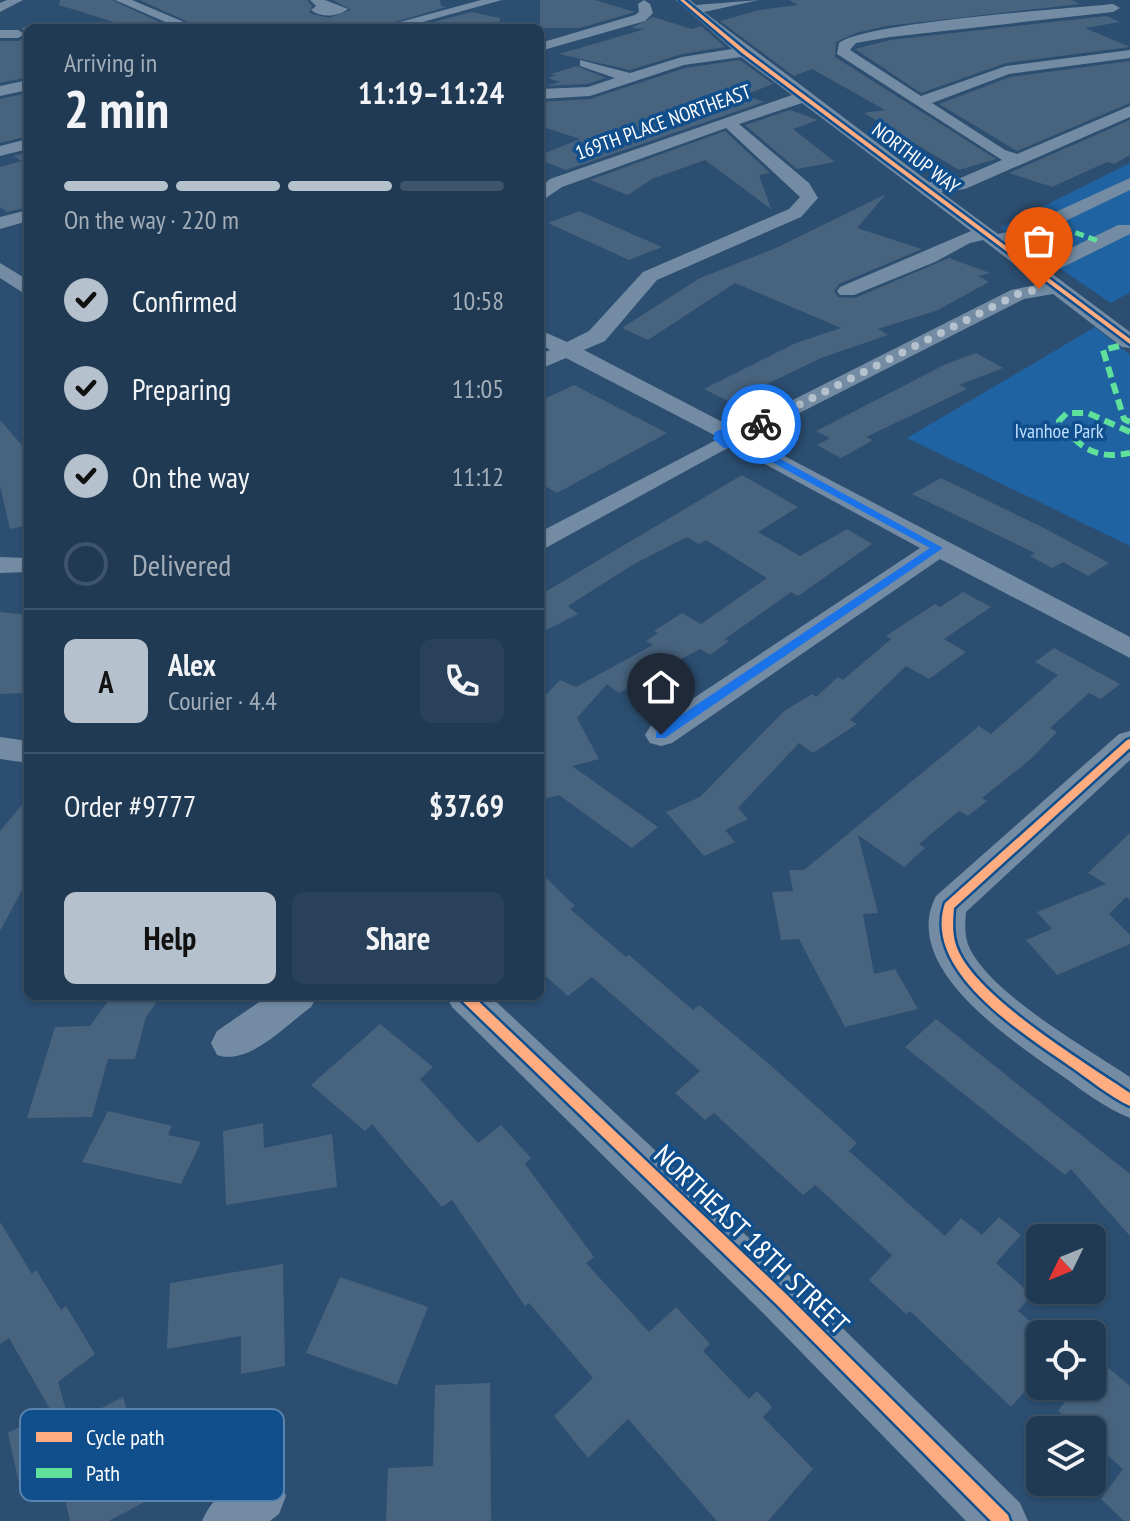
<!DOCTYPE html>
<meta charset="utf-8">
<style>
body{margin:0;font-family:"PT Sans Narrow",sans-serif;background:#29415a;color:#f1f3f6;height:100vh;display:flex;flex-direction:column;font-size:30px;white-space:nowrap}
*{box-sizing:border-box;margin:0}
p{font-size:26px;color:#a2adb8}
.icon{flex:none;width:44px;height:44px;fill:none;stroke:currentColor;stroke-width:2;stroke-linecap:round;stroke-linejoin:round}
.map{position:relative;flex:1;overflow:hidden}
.details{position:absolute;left:24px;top:24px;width:520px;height:976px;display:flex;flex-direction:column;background:#213a54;border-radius:12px;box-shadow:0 2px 6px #0004,0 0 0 2px #3e546b}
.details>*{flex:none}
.needle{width:52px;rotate:227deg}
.controls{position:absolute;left:1026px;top:1224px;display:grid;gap:16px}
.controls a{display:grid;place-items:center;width:80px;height:80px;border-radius:12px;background:#213a54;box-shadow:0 2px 6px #0004,0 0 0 2px #3e546b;font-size:40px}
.pin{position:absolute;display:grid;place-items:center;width:68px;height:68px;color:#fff;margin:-82px -34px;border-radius:50% 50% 50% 0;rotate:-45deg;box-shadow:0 0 8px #0007}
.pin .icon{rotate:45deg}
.courier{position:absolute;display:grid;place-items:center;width:80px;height:80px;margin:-40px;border:6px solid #1a73e8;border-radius:50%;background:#fff;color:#222;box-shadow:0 2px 10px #0007}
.summary em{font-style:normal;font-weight:700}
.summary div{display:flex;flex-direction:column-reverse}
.summary{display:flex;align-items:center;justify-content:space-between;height:136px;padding:0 40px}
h1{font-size:52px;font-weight:700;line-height:60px}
.bar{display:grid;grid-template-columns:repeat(4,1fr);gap:12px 8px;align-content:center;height:96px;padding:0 40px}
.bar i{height:10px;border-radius:6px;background:#3e546b}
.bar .active{background:#b5c1cd}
.bar p{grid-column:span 4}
.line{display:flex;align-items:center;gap:20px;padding:0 40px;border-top:2px solid #3e546b}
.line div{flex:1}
.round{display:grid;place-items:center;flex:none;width:84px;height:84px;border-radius:12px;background:#29415a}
ol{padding:0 40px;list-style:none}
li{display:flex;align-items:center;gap:24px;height:88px}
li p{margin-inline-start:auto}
li .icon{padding:8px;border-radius:50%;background:#b5c1cd;color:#111;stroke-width:4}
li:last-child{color:#a2adb8}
li i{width:44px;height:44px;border:4px solid #3e546b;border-radius:50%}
.button{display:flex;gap:16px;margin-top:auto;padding:16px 40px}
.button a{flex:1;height:92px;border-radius:12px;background:#b5c1cd;color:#111;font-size:32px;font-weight:700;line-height:92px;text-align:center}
.button a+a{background:#29415a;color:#f1f3f6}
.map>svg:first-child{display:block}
.green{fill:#2063a2}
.building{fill:#48637e}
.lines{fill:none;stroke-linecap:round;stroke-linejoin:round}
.minor{fill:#738ca4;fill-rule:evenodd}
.quiet-far1{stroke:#60e19b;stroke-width:5;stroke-dasharray:9 5;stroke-linecap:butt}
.quiet{stroke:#60e19b;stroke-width:6;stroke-dasharray:11 6;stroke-linecap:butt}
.cycleway-casing{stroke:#104e8c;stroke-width:5}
.cycleway{fill:#ffac80;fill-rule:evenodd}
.route{fill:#1a73e8}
.done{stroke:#b5c1cd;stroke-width:8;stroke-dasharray:0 14.4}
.labels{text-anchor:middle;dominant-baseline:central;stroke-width:7;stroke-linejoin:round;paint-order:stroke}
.far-street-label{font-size:20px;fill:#fff;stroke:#104e8c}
.far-park-label{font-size:20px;fill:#bedffd;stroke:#104e8c}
.near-street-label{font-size:28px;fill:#fff;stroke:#104e8c}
.key{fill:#104e8c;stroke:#5883ae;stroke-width:2}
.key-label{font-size:22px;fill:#fff}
</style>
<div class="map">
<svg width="1130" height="1521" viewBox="0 0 1130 1521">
<rect width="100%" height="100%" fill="#2c4e70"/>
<g class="green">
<polygon points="1130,163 1130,292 1111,303 1000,228"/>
<polygon points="1095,327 1130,355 1130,546 907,438"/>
</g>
<g class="building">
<polygon points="60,0 112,0 172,28 133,28 59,5"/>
<polygon points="140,0 307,0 312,6 309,13 329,18 351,10 333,0 440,0 441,6 446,7 375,28 201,28"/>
<polygon points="540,0 595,0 635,12 580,28 540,28"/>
<polygon points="789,0 1072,0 1080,4 886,26 856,33 836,42 835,57 996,159 959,170 864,113 885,110 812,69 794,76 720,21 759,10 798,5"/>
<polygon points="471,12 500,18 499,28 412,28"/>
<polygon points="1106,16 1120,22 1085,28 1130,47 1006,63 921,93 855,49 890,40"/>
<polygon points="653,17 692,29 701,26 725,47 682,54 630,70 559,54 645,29 631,28"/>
<polygon points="28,26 28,77 0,83 0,41 19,41 28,35 21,28"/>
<polygon points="740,60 773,84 744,95 764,102 566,170 540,160 540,155 580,139 540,126 540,102 590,99 685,68"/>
<polygon points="1130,61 1130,103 1017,151 939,104 1010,77"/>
<polygon points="577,66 606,78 587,84 546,86 560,82 548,78 556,75 551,74"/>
<polygon points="28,93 28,136 0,143 0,99"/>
<polygon points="790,110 818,120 793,129 835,162 797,169 745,125"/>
<polygon points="1130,120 1130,155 1114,164 1107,162 1052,187 1009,173"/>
<polygon points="725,131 770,173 759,175 771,209 705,160 652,179 628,195 590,180"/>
<polygon points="28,152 28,207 7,212 0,207 0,167 22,161 13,156"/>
<polygon points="886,194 857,228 922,249 839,284 834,291 838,297 855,298 949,258 990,273 978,276 989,282 938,310 878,329 888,335 821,358 730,402 704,389 796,343 841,328 735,283 648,340 622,328 700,278 776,248"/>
<polygon points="579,211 662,247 629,260 548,223"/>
<polygon points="976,353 1003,368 959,385 967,389 866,437 873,440 841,458 817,445 830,438 816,431 946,364"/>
<polygon points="574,385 667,433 557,493 540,483 540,401"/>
<polygon points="0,420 28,452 28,525 10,529 0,486"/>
<polygon points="742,475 798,507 758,532 800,556 847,529 872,544 798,596 791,592 725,639 729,641 710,655 700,649 619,693 607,684 577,718 599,759 572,766 658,827 632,848 559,795 540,800 540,701 560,680 576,687 653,645 646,641 658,633 654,631 682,613 701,624 767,578 706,540 699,544 687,537 634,564 568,606 578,614 540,633 540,595"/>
<polygon points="941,478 1044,528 1109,563 1088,576 1063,562 1052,568 1030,556 1035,553 912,494"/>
<polygon points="963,592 991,607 944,639 966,652 929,679 906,666 850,720 857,724 813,753 799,743 738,808 748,819 725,830 735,842 704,856 666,812 700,797 784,711 812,694 816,697 838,677 843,680 891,639 886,636 935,604 940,607"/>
<polygon points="0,612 28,615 28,693 0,694"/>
<polygon points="1054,648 1120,684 1101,699 1089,693 1050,728 1057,732 1031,759 982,798 987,801 968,816 959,811 919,844 925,848 904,867 858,835 878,913 863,914 874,974 895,969 918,1009 845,1027 799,939 781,940 772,892 793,891 789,870 804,870 979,726 991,734 1058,675 1035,662"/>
<polygon points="28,798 28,879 0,931 0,831"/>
<polygon points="1130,833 1130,900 1126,897 1109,914 1130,935 1130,944 1057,975 1026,940 1052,929 1037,912 1106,884 1088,873"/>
<polygon points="540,872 575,906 570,909 626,957 629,955 693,1010 699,1005 768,1063 857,1143 849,1151 945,1236 961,1218 982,1235 999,1217 1021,1235 996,1263 1032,1295 1018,1311 1040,1330 1040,1394 1030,1385 1011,1407 910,1311 906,1314 869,1280 892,1255 815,1185 803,1195 714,1113 705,1120 675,1093 700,1071 592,977 568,996 540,971"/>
<polygon points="112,996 161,996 146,1017 135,1059 108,1059 92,1117 27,1118 55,1027 90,1026"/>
<polygon points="936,1019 1130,1174 1130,1236 1071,1169 1065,1175 905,1047"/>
<polygon points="380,1024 433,1067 420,1079 478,1143 501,1125 531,1158 525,1164 594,1257 586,1263 649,1332 676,1307 710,1344 703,1351 749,1399 757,1391 772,1407 763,1417 813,1469 768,1521 717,1521 628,1419 588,1458 554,1416 593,1378 529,1303 525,1306 452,1200 442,1207 372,1124 365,1131 311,1085"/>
<polygon points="108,1111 172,1126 168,1135 201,1142 181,1184 82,1162"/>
<polygon points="263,1123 264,1148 332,1134 337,1187 226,1205 223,1131"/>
<polygon points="0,1222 32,1274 36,1270 61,1310 66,1306 95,1354 58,1382 70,1424 123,1397 152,1498 109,1521 70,1521 57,1464 19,1484 8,1433 51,1411 9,1338 0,1344"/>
<polygon points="283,1264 285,1366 241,1374 241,1336 167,1349 170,1283"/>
<polygon points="340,1277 428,1307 397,1385 306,1353"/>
<polygon points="1092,1354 1130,1386 1130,1521 1124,1521 1101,1499 1123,1469 1092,1441 1092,1430 1080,1430 1058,1411 1077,1386 1092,1386"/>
<polygon points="490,1383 491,1521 386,1521 388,1468 433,1466 435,1385"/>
</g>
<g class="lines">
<g class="minor">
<polygon points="7,0 23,0 0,12 0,3"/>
<polygon points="115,0 132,0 198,28 179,28"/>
<path d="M310,0H325L348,9C338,17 321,18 311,10L316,6Z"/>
<polygon points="481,0 502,0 401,28 378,28"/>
<polygon points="644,0 650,4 653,13 645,21 540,51 540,43 635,15 639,12 638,4"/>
<path d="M676,0H690L696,5L759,0L704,12L929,182L956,180L1002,160L837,54L839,43C867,22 1065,9 1113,4L1120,8L1113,12L890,37L856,43L850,50L921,96L1006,66L1130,50V58L1009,74L932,103L1005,150L1017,154L1130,106V117L965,189L941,192L998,234L1016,230L1130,178V190L1028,239L1010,243L1038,264L1118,225H1130V234L1051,273L1130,332V348L1122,347L1053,294L1024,299L750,438L1130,637V658L940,559L672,743L661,746L650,743L645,735L650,727L920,548L739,450L736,445L745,439L735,432L739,427L1011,290L1040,284L983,240L970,243L935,262L854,295H840L837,291L840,287L971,231L802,103L739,124L809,183L818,198L801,217L657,280L605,341L584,350L730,426L734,431L725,437L735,444L540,551V532L720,438L566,358L540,369V354L550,350L540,344V330L567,342L589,331L643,272L789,209L800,197L726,128L562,187L540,202V188L550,179L792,95L741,57L684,65L590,96L540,99V89L588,87L615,78L580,66V60L630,73L682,57L732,49Z"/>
<polygon points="0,30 18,30 25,34 18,38 0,38"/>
<polygon points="28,80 28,90 0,96 0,86"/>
<polygon points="28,139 28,149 0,156 0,146"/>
<polygon points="28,210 28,221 0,229 0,217"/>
<polygon points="0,263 28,280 28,296 0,278"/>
<polygon points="0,557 28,558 28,572 0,573"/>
<path d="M1130,731V760L966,912C965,924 964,937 970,949C994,996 1085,1047 1130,1077V1118C1104,1108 1081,1089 1058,1073C1010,1039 899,967 936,896L1119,734Z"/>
<polygon points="0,737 28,741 28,763 0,759"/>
<path d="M268,996H317L311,1007C286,1025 249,1066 217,1055L211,1043L217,1031Z"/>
<polygon points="446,996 490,996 796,1282 1020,1503 1028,1521 966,1521 764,1314 452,1007"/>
<path d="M261,1471L279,1478L286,1496L279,1514L270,1521H202C213,1495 236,1481 261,1471Z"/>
</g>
<polyline class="quiet-far1" points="1049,223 1101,242"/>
<g class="quiet">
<polyline points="1119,346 1103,350 1124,419 1130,422"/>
<path d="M1130,432L1088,413H1067L1059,421C1079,448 1096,460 1130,453"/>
</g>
<defs>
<g id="cycleway">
<polygon points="680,0 684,0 746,51 1130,339 1130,344 742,53"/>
<path d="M1130,739V748L954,908C953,920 952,933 956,945C972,995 1086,1063 1130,1093V1106C1110,1097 1086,1077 1068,1065C1021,1032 922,971 945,903L1127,740Z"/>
<polygon points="459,996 473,996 785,1293 1008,1515 1010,1521 991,1521 775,1303 461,1000"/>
</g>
</defs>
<use href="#cycleway" class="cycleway-casing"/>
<use href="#cycleway" class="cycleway"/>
</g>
<path class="route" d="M758,422L766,424L747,435L728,433L723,438L730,443H751L943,548L665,738H656V732L930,548L746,448H724L713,439L715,432C730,424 743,430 758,422Z"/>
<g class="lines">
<polyline class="done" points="761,424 1018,294 1039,289"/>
</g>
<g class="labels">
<g class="far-street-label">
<text transform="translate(663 122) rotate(-20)">169TH PLACE NORTHEAST</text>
<text transform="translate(916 158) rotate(37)">NORTHUP WAY</text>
</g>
<g class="far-park-label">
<text x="1059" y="431">Ivanhoe Park</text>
</g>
<g class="near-street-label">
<text transform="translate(752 1239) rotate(44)">NORTHEAST 18TH STREET</text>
</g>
</g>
<rect x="20" y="1409" width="264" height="92" rx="12" class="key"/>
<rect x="36" y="1432" width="36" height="10" fill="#ffac80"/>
<rect x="36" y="1468" width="36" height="10" fill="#60e19b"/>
<g class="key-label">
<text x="86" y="1445">Cycle path</text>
<text x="86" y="1481">Path</text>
</g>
</svg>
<div class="controls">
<a><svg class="needle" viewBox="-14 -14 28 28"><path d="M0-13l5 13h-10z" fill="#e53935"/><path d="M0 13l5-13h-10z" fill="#a2adb8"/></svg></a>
<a><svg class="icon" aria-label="locate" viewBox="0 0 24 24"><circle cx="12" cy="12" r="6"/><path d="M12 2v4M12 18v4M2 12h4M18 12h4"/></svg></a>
<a><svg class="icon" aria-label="layers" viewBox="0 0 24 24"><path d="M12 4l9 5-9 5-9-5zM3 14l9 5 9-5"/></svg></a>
</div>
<div class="pin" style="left:1039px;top:289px;background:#ea580c"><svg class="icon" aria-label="bag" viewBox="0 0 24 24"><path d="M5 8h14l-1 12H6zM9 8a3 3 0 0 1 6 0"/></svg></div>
<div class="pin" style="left:661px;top:735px;background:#1f2937"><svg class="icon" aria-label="home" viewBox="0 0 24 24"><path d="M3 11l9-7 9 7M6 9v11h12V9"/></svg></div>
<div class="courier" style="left:761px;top:424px"><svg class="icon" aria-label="bike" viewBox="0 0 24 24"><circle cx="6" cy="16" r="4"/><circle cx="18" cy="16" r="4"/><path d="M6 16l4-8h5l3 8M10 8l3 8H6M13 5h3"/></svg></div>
<section class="details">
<div class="summary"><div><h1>2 min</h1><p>Arriving in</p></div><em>11:19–11:24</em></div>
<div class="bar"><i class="active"></i><i class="active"></i><i class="active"></i><i></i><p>On the way · 220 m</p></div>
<ol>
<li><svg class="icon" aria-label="check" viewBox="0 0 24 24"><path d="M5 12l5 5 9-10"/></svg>Confirmed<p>10:58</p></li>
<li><svg class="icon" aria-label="check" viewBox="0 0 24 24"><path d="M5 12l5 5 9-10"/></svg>Preparing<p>11:05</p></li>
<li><svg class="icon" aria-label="check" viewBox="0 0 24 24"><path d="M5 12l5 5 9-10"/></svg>On the way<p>11:12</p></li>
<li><i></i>Delivered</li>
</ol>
<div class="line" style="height:144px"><b class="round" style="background:#b5c1cd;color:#111">A</b><div><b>Alex</b><p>Courier · 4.4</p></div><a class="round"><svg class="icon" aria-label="phone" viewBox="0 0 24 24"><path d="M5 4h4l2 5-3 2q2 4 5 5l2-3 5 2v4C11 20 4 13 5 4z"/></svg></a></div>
<div class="line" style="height:104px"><div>Order #9777</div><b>$37.69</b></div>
<div class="button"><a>Help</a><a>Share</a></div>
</section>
</div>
